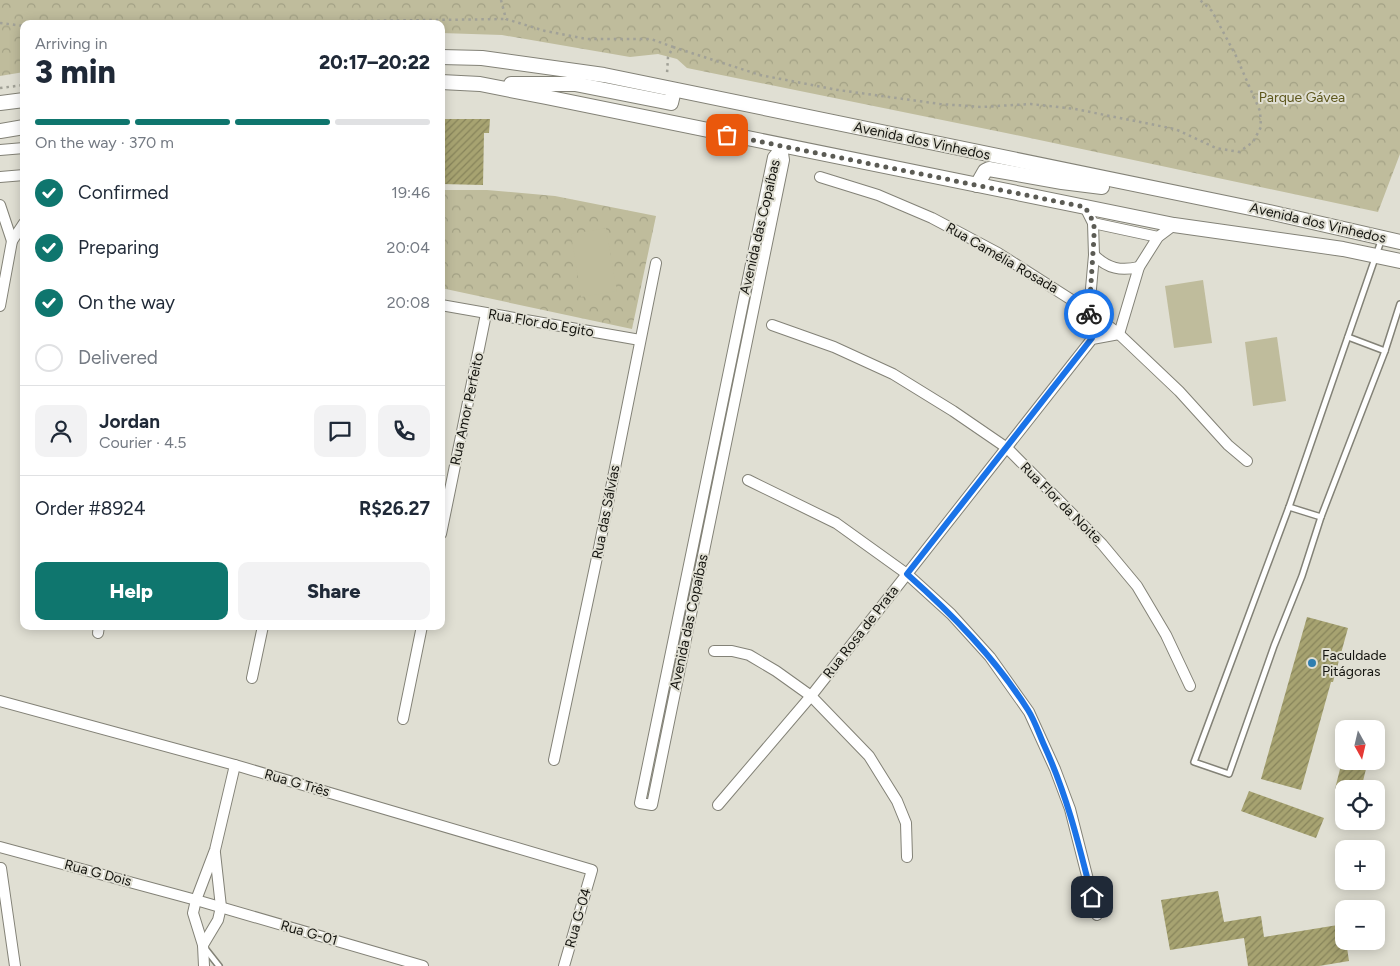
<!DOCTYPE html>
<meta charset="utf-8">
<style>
body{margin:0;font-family:Figtree,sans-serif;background:#f2f2f3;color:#1f2937;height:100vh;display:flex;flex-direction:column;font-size:19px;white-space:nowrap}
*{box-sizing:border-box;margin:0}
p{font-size:16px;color:#747a83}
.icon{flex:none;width:28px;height:28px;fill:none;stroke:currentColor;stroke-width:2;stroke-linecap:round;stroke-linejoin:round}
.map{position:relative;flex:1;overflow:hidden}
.sheet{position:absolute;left:20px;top:20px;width:425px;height:610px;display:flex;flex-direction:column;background:#fff;border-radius:10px;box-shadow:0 2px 12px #0003}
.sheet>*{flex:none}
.needle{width:32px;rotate:172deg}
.fabs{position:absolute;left:1335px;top:720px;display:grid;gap:10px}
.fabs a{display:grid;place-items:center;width:50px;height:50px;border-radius:10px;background:#fff;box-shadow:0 2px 12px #0003;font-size:25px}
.pin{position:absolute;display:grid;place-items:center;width:42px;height:42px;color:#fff;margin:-21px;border-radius:10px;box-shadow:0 2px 8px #0006}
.courier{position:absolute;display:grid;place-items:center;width:50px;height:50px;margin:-25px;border:4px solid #1a73e8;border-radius:50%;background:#fff;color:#222;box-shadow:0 1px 6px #0007}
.head em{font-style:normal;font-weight:800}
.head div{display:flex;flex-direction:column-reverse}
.head{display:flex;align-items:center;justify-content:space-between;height:85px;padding:0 15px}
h1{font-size:32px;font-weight:800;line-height:38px}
.bar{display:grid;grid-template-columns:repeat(4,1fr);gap:8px 5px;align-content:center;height:60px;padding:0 15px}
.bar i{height:6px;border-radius:4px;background:#e0e1e3}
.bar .current{background:#0f766e}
.bar p{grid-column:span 4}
.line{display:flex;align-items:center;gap:12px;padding:0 15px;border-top:1px solid #e0e1e3}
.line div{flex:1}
.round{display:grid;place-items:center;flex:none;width:52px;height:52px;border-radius:10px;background:#f2f2f3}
ol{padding:0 15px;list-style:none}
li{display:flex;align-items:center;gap:15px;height:55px}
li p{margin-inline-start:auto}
li .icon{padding:5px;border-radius:50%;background:#0f766e;color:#fff;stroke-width:4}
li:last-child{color:#747a83}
li i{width:28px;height:28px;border:2px solid #e0e1e3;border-radius:50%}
.primary-button{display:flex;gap:10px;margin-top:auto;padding:10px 15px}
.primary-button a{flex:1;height:58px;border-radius:10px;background:#0f766e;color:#fff;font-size:20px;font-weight:800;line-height:58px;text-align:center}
.primary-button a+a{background:#f2f2f3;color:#1f2937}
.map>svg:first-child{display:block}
.forest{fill:url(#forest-crowns)}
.garden{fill:#bfbc9c}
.building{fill:url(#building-hatch)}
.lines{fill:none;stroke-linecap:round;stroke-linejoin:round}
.service-casing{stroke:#838277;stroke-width:8}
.minor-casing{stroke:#838277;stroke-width:12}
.secondary-casing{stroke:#838277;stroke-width:16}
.path{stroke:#a1a197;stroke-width:2.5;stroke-dasharray:2.5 4;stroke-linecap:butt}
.service{stroke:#fff;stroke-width:5}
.minor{stroke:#fff;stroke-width:10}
.secondary{stroke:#fff;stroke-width:14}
.done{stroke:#5b5b54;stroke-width:5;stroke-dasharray:0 9}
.route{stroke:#1a73e8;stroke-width:6}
.poi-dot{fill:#2f7eb0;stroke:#e0dfd3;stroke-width:2}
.labels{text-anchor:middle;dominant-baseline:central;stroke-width:4;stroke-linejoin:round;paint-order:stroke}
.park-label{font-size:14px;fill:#5d571d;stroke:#e0dfd3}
.street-label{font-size:14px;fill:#14140f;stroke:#e0dfd3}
.poi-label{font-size:14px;fill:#14140f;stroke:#e0dfd3;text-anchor:start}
</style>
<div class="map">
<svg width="1400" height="966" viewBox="0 0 1400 966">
<defs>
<pattern id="forest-crowns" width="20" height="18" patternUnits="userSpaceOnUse" patternTransform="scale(1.25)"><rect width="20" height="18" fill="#bfbc9c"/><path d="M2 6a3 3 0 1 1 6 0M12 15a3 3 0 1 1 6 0" fill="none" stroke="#a3a185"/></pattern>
<pattern id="building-hatch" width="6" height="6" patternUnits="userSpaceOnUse" patternTransform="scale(1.25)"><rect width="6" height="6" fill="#a7a371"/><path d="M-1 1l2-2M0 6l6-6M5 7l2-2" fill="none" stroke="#87845b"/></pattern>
</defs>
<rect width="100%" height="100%" fill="#e0dfd3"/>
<g class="forest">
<polygon points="0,0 1400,0 1400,154 1378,212 1006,133 687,68 677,59 658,54 630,57 502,35 441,33 441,24 24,24 24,72 0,76"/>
<polygon points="441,190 487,190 555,196 656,216 632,329 441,288"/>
</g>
<g class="garden">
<polygon points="606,228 617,291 581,297 571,234"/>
<polygon points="1203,280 1212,343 1174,348 1165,286"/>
<polygon points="1277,337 1286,401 1253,406 1245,342"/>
</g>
<g class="building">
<polygon points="441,119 490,119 489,133 484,133 483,185 441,184"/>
<polygon points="1307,617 1348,628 1333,682 1331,682 1301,790 1261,779"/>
<polygon points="1342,761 1368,761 1361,789 1335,789"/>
<polygon points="1249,791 1324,818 1316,838 1241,811"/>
<polygon points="1218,891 1224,922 1261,916 1264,937 1344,924 1344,941 1346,941 1349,961 1319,966 1248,966 1244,938 1170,950 1161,900"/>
</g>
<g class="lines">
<defs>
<g id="service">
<polyline points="1382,238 1289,507 1194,762 1229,774 1274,646 1302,576 1321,517 1385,351 1400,304"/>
<polyline points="1348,337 1385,351"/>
<polyline points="1289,507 1321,517"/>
<polyline points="204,947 219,966"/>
</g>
<g id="minor">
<polygon points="782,146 784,160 652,805 640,803 773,157"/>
<polyline points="0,150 24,148"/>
<polyline points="0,177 24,175"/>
<polyline points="820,177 878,195 932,218 998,253 1089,311 1119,334 1179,391 1228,445 1247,461"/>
<polyline points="0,205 12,241"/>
<polyline points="1085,207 1093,223 1094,255 1089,311 1092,339"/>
<polyline points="1093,223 1158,237"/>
<path d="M1094,255C1108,269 1121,271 1139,267"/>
<polyline points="441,305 640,340"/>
<polyline points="0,306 12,241 24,223"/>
<polyline points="772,325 834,347 893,374 953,411 1007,448 1102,544 1137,586 1166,635 1190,686"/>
<polyline points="748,480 836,523 907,574 951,614 990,657 1029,712 1055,769 1070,809 1097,915"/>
<polyline points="441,534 486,314"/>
<polyline points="98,633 99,626"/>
<polyline points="714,651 732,651 749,655 776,671 811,696 869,756 897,801 906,823 907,857"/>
<polyline points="252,678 263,626"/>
<polyline points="0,701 235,765 592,870 564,966"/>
<polyline points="403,719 422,626"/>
<polyline points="554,760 599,548 656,263"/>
<polyline points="718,805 811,696 1092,339 1119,334 1139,267 1158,237 1174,225"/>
<polyline points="0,847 196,900 423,966"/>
<polyline points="1,868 15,966"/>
<polyline points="203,945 218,920 221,907 215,853"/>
<polyline points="204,966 203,945 193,913 196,900 215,850 235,765"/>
</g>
<g id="secondary">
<polyline points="441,57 482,58 604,75 1260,210 1400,242"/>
<polyline points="441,82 480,84 546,97 1174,225 1343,249 1400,261"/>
<polyline points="511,84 575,84 671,103 674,90"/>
<polyline points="0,103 24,100"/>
<polyline points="0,131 24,127"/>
<polyline points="977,185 985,171 989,169 1062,182 1102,187"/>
</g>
</defs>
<use href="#service" class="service-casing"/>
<use href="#minor" class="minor-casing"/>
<use href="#secondary" class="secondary-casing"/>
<g class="path">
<polyline points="501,0 506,19 545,31 587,39 651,39 673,47 668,57 667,74"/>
<polyline points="0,23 24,26"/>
<polyline points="267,24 280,22 506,19"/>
<polyline points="673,47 760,75 838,90 940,104 981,107 1031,104 1075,109 1175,129 1216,148 1239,152 1253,142 1261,127 1260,111 1236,56 1212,11 1200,0"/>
<polyline points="0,88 24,85"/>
</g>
<use href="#service" class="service"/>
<use href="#minor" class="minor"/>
<use href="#secondary" class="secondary"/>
</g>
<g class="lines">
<polyline class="done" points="727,135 1085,207 1094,223 1094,237 1089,314"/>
<path class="route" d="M1089,314L1092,338L907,574C953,615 995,658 1028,710C1035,721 1039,734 1044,745C1067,795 1079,845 1092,897"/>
</g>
<circle class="poi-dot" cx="1312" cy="663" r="5"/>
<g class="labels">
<g class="park-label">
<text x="1302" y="97">Parque Gávea</text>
</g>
<g class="street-label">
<text transform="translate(922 141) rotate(12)">Avenida dos Vinhedos</text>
<text transform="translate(1318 223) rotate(13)">Avenida dos Vinhedos</text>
<text transform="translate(760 227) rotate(-77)">Avenida das Copaíbas</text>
<text transform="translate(1002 258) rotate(30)">Rua Camélia Rosada</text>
<text transform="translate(541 323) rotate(10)">Rua Flor do Egito</text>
<text transform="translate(467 409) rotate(-78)">Rua Amor Perfeito</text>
<text transform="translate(1061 503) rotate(45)">Rua Flor da Noite</text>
<text transform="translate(606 512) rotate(-79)">Rua das Sálvías</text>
<text transform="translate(689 622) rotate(-78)">Avenida das Copaíbas</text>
<text transform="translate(861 632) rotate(-52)">Rua Rosa de Prata</text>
<text transform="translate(297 783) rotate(16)">Rua G Três</text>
<text transform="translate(98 873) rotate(15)">Rua G Dois</text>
<text transform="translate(578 918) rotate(-74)">Rua G-04</text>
<text transform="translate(309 933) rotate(16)">Rua G-01</text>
</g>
<g class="poi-label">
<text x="1322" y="655">Faculdade<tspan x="1322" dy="16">Pitágoras</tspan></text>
</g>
</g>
</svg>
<div class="fabs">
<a><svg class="needle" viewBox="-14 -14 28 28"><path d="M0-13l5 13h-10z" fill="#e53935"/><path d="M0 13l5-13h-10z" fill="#747a83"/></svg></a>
<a><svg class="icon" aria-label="locate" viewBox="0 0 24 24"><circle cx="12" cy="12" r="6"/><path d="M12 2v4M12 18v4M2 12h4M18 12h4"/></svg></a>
<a>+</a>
<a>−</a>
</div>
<div class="pin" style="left:727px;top:135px;background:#ea580c"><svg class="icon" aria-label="bag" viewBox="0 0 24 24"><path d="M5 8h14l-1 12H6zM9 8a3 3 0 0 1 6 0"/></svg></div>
<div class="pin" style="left:1092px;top:897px;background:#1f2937"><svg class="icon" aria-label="home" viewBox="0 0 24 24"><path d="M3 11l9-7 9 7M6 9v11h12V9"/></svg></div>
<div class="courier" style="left:1089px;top:314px"><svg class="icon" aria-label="bike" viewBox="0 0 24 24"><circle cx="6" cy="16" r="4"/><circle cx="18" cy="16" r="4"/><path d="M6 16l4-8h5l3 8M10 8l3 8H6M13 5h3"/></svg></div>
<section class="sheet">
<div class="head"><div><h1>3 min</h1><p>Arriving in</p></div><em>20:17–20:22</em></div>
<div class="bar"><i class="current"></i><i class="current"></i><i class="current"></i><i></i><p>On the way · 370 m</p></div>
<ol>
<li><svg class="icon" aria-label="check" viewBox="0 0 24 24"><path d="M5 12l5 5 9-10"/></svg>Confirmed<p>19:46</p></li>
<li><svg class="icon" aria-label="check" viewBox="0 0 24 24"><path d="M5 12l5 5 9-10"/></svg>Preparing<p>20:04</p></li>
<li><svg class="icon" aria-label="check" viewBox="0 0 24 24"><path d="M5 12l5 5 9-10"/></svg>On the way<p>20:08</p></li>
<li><i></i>Delivered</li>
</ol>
<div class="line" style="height:90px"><a class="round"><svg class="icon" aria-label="person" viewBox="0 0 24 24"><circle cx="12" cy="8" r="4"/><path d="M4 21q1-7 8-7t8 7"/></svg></a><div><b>Jordan</b><p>Courier · 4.5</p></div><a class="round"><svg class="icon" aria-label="chat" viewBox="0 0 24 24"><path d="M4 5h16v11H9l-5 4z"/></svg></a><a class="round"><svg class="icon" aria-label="phone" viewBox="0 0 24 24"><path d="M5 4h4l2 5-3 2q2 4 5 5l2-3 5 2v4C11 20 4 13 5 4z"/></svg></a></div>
<div class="line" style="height:65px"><div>Order #8924</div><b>R$26.27</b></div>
<div class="primary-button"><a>Help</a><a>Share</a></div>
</section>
</div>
